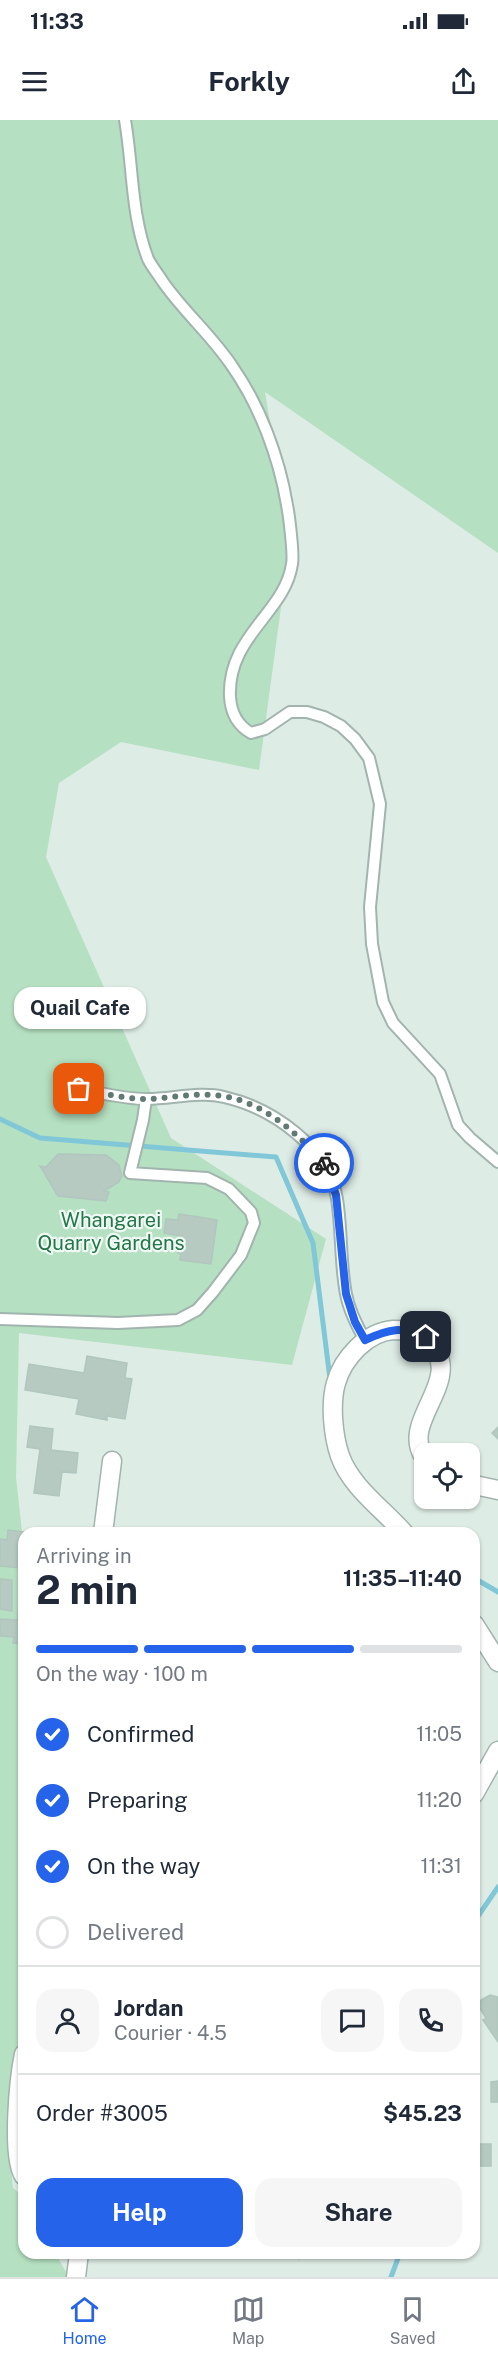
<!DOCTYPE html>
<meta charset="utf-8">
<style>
body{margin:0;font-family:"Public Sans",sans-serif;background:#f6f6f7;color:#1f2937;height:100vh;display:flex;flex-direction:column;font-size:22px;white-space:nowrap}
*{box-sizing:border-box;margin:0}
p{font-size:20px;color:#747a83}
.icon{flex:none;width:33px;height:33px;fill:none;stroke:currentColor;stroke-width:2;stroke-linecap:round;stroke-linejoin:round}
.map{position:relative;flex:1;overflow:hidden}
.drawer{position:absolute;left:18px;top:1407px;width:462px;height:732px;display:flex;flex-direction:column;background:#fff;border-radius:18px;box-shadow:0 2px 4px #0004}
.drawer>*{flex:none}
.fabs{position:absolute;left:414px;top:1323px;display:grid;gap:12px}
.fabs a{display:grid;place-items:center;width:66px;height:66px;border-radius:12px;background:#fff;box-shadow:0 2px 4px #0004;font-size:30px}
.pin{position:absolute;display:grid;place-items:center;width:51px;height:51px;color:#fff;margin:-26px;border-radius:12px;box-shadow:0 3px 9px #0006}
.courier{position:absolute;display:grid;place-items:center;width:60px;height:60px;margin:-30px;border:4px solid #2563eb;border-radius:50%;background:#fff;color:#222;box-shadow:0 2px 8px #0007}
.bubble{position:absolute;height:42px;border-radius:18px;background:#fff;box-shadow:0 2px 4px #0004;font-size:20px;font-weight:700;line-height:42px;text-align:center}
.overview em{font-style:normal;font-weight:700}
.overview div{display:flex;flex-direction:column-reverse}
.overview{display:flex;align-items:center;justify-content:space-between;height:102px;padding:0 18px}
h1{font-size:39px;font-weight:700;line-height:45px}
.bar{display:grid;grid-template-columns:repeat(4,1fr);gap:9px 6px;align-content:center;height:72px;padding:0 18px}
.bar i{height:8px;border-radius:4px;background:#e0e1e3}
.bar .current{background:#2563eb}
.bar p{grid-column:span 4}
.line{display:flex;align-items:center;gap:15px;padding:0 18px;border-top:2px solid #e0e1e3}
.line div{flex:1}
.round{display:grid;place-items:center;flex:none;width:63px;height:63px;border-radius:18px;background:#f6f6f7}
ol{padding:0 18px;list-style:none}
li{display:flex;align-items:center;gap:18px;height:66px}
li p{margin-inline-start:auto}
li .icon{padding:6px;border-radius:50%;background:#2563eb;color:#fff;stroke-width:4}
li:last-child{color:#747a83}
li i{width:33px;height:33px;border:3px solid #e0e1e3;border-radius:50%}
.button{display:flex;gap:12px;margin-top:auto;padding:12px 18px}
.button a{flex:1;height:69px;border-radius:18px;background:#2563eb;color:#fff;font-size:24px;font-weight:700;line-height:69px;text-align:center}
.button a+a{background:#f6f6f7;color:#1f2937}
.status{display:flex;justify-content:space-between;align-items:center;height:42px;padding:0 30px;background:#fff;direction:ltr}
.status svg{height:16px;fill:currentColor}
header{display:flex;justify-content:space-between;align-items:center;height:78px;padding:0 18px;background:#fff;font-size:27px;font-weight:700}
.tab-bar{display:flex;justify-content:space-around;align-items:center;height:84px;border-top:2px solid #e0e1e3;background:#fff;font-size:16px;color:#747a83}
.tab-bar a{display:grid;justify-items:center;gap:3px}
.tab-bar .current{color:#2563eb}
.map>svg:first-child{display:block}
.green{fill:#b5e0c1}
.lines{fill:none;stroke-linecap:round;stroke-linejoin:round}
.stream{stroke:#80c7d8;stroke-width:5}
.building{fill:#b6cac2;stroke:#b0c6be;stroke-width:1.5}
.lane-casing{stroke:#a1b4ae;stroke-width:14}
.street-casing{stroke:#a1b4ae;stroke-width:21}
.lane{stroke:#fff;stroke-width:10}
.street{stroke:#fff;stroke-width:18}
.done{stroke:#617a74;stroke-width:6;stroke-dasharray:0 10.8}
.route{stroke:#2563eb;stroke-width:8}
.labels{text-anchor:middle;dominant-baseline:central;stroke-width:4.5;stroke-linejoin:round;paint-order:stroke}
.park-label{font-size:20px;fill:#247847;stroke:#eff8f4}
</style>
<div class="status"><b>11:33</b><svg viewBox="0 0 49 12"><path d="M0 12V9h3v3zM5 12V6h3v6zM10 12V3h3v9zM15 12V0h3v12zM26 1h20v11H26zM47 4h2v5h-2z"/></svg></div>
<header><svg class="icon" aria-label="menu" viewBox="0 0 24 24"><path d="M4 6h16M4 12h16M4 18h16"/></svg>Forkly<svg class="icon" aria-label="share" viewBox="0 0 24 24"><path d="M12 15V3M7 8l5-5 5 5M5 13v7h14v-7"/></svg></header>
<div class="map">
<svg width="498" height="2157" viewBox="0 0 498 2157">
<rect width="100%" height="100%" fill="#deece6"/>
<polygon class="green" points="0,0 498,0 498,433 265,272 290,421 259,650 121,622 59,663 46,737 171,1018 326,1119 292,1245 19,1213 16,1357 24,1430 24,1949 7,2011 13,2068 24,2077 24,2133 62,2133 59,2140 69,2157 0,2157"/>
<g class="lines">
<g class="stream">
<polyline points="0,999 40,1018 276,1037 313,1123 330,1259"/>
<polyline points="474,1458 498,1472"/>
<polyline points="474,1802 498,1767"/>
<polyline points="391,2157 400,2133"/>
</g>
</g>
<g class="building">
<polygon points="58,1034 106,1035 119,1045 122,1056 119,1062 104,1071 109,1072 106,1081 58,1076 40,1046 46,1047"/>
<polygon points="179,1094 217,1100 211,1144 180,1140 181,1133 178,1133 181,1116 164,1113 166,1099 178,1100"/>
<polygon points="87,1236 127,1243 125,1258 132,1259 125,1299 107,1296 107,1300 76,1294 79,1279 25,1270 29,1244 84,1253"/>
<polygon points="30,1306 53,1309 51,1330 78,1333 76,1353 62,1352 59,1376 34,1373 40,1329 27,1327"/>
<polygon points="498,1307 498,1319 492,1313"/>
<polygon points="8,1410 24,1412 20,1448 0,1446 0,1419 7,1420"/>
<polygon points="0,1459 12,1460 12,1491 0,1489"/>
<polygon points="19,1480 24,1481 24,1524 13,1523 14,1517 0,1516 0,1499 18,1500"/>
<polygon points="490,1875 498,1877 498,1922 483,1900 486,1898 479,1887 481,1880"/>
<polygon points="498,1961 498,1982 491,1982 491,1962"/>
<rect x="474" y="2024" width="17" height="22"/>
<polygon points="292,2133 305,2133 299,2139"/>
</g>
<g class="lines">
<defs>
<g id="lane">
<path d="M125,0C133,46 131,95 148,139C152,147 158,154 163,162C184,192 212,216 232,246C260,286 279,337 287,385C289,395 294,435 292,444C285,493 227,516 230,577C231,593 237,605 251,613L265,609L290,592H307L324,597L341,606L355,619L369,638L380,684L370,787L372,824L383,882L393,903L440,954L458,1005L470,1018L498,1042"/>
<path d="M79,969C101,973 124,979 147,979C172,979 200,971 224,977C272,988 329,1027 337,1079C342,1110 340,1143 346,1174C349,1190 357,1206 365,1220"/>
<polyline points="0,1199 118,1203 178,1200 197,1190 213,1172 241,1135 254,1103 251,1092 229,1069 207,1058 130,1053 143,1000 146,979"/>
</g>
<g id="street">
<polyline points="470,1364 498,1370"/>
<polyline points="103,1413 112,1341"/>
<path d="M404,1413C383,1389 351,1367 340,1336C333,1316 330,1283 336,1263C343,1238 367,1212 393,1210C405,1210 418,1210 427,1219C469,1259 399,1299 424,1337"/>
<polyline points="474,1504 498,1542"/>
<polyline points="474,1674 498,1631"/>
<path d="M24,1934C19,1958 11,2037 24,2056"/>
<polyline points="76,2157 79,2133"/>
</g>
</defs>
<use href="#lane" class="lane-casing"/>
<use href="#street" class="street-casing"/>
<use href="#lane" class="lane"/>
<use href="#street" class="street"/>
</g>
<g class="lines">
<path class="done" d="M79,969C102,973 125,979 148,979C172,978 197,972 222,976C263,982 297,1013 324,1043"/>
<path class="route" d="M324,1043L336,1075L346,1174L355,1202L365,1220C389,1209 402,1206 426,1217"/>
</g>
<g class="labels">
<g class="park-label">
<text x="111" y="1100">Whangarei<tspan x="111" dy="23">Quarry Gardens</tspan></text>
</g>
</g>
</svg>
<div class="fabs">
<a><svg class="icon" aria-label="locate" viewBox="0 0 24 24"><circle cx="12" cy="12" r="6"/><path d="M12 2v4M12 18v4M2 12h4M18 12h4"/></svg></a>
</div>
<div class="pin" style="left:79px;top:969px;background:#ea580c"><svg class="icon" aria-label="bag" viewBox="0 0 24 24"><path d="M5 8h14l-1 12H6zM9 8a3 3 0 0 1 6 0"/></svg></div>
<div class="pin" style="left:426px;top:1217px;background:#1f2937"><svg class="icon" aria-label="home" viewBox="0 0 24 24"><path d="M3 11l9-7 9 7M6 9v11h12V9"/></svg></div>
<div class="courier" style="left:324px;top:1043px"><svg class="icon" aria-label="bike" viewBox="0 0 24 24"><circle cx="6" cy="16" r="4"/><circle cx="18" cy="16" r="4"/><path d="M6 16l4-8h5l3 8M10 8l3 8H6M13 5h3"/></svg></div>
<div class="bubble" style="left:14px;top:867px;width:132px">Quail Cafe</div>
<section class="drawer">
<div class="overview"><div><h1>2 min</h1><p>Arriving in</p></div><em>11:35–11:40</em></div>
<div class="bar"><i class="current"></i><i class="current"></i><i class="current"></i><i></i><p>On the way · 100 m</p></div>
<ol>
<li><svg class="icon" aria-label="check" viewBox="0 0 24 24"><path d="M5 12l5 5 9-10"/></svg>Confirmed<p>11:05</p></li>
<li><svg class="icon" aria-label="check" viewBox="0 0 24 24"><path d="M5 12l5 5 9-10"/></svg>Preparing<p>11:20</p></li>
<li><svg class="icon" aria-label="check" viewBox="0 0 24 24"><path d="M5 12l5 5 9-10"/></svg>On the way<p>11:31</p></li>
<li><i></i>Delivered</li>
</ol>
<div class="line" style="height:108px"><a class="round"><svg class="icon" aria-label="person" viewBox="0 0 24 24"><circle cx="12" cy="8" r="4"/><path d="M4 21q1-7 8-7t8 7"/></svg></a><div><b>Jordan</b><p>Courier · 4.5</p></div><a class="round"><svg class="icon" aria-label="chat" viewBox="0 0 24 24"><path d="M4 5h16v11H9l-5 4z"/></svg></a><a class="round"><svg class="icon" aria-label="phone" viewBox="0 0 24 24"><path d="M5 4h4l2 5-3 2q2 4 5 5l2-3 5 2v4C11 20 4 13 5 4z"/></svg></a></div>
<div class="line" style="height:78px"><div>Order #3005</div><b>$45.23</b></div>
<div class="button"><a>Help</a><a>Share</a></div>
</section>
</div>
<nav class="tab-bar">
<a class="current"><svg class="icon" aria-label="home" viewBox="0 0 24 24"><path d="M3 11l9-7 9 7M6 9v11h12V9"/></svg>Home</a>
<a><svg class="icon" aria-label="map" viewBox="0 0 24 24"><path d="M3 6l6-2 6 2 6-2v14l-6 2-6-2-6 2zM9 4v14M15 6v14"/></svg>Map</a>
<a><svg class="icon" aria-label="saved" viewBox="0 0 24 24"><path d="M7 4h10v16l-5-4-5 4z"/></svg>Saved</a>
</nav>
